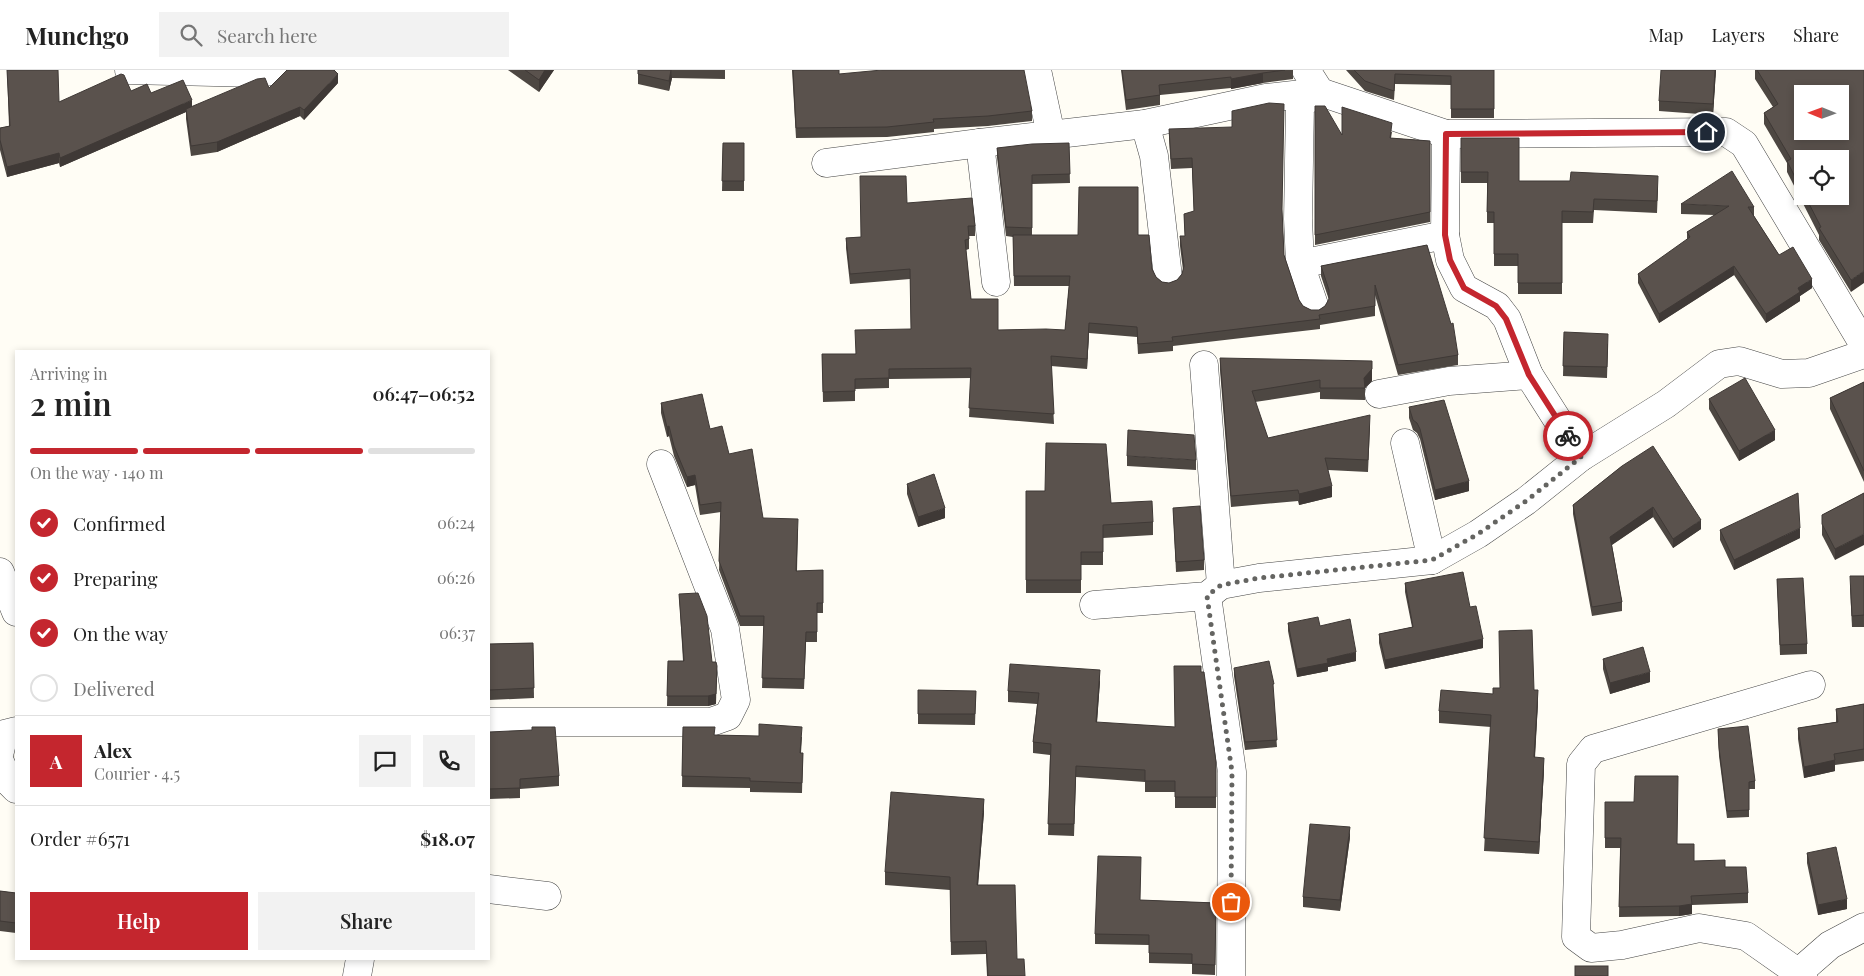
<!DOCTYPE html>
<meta charset="utf-8">
<style>
body{margin:0;font-family:"Playfair Display",serif;background:#f2f2f2;color:#222;height:100vh;display:flex;flex-direction:column;font-size:19px;white-space:nowrap}
*{box-sizing:border-box;margin:0}
p{font-size:16px;color:#767676}
.icon{flex:none;width:28px;height:28px;fill:none;stroke:currentColor;stroke-width:2;stroke-linecap:round;stroke-linejoin:round}
.map{position:relative;flex:1;overflow:hidden}
.details{position:absolute;left:15px;top:280px;width:475px;height:610px;display:flex;flex-direction:column;background:#fff;border-radius:0px;box-shadow:0 2px 8px #0003}
.details>*{flex:none}
.needle{width:32px;rotate:271deg}
.buttons{position:absolute;left:1794px;top:15px;display:grid;gap:10px}
.buttons a{display:grid;place-items:center;width:55px;height:55px;border-radius:0px;background:#fff;box-shadow:0 2px 8px #0003;font-size:25px}
.pin{position:absolute;display:grid;place-items:center;width:42px;height:42px;color:#fff;margin:-21px;border:2px solid #fff;border-radius:50%;box-shadow:0 1px 5px #0007}
.courier{position:absolute;display:grid;place-items:center;width:50px;height:50px;margin:-25px;border:4px solid #c4262e;border-radius:50%;background:#fff;color:#222;box-shadow:0 1px 6px #0007}
.head em{font-style:normal;font-weight:600}
.head div{display:flex;flex-direction:column-reverse}
.head{display:flex;align-items:center;justify-content:space-between;height:85px;padding:0 15px}
h1{font-size:32px;font-weight:600;line-height:38px}
.bar{display:grid;grid-template-columns:repeat(4,1fr);gap:8px 5px;align-content:center;height:60px;padding:0 15px}
.bar i{height:6px;border-radius:4px;background:#e0e0e0}
.bar .selected{background:#c4262e}
.bar p{grid-column:span 4}
.line{display:flex;align-items:center;gap:12px;padding:0 15px;border-top:1px solid #e0e0e0}
.line div{flex:1}
.round{display:grid;place-items:center;flex:none;width:52px;height:52px;border-radius:0px;background:#f2f2f2}
ol{padding:0 15px;list-style:none}
li{display:flex;align-items:center;gap:15px;height:55px}
li p{margin-inline-start:auto}
li .icon{padding:5px;border-radius:50%;background:#c4262e;color:#fff;stroke-width:4}
li:last-child{color:#767676}
li i{width:28px;height:28px;border:2px solid #e0e0e0;border-radius:50%}
.button{display:flex;gap:10px;margin-top:auto;padding:10px 15px}
.button a{flex:1;height:58px;border-radius:0px;background:#c4262e;color:#fff;font-size:20px;font-weight:600;line-height:58px;text-align:center}
.button a+a{background:#f2f2f2;color:#222}
header{display:flex;align-items:center;gap:30px;box-sizing:border-box;height:70px;padding:0 25px;background:#fff;border-bottom:1px solid #e0e0e0}
header strong{font-size:24px}
nav{display:flex;gap:28px;margin-inline-start:auto;font-size:18px}
.search{width:350px;height:45px;background:#f2f2f2;display:flex;align-items:center;gap:12px;box-sizing:border-box;padding:0 18px;border-radius:0px;color:#767676;font-size:19px}
.map>svg:first-child{display:block}
.lines{fill:none;stroke-linecap:round;stroke-linejoin:round}
.minor-casing{stroke:#444;stroke-width:29}
.minor{stroke:#fff;stroke-width:28}
.wall{fill:#4d4742;fill-rule:evenodd}
.shaded-wall{fill:#3f3936}
.building{fill:#5a524d;stroke:#3f3936;fill-rule:evenodd}
.done{stroke:#646461;stroke-width:5;stroke-dasharray:0 9}
.route{stroke:#c4262e;stroke-width:6}
</style>
<header>
<strong>Munchgo</strong>
<div class="search"><svg class="icon" aria-label="search" viewBox="0 0 24 24"><circle cx="10" cy="10" r="6"/><path d="M15 15l6 6"/></svg>Search here</div>
<nav><a>Map</a><a>Layers</a><a>Share</a></nav>
</header>
<div class="map">
<svg width="1864" height="906" viewBox="0 0 1864 906">
<rect width="100%" height="100%" fill="#fffdf5"/>
<g class="lines">
<defs>
<g id="minor">
<polyline points="129,0 261,3 275,0"/>
<polyline points="1037,0 1051,65"/>
<polyline points="1306,0 1320,22 1300,34 1298,149 1300,194 1314,235"/>
<polyline points="1145,54 1154,86 1168,207"/>
<polyline points="1446,64 1445,165 1450,190 1464,218 1497,236 1507,249 1529,305 1581,387"/>
<polyline points="980,73 996,212"/>
<polyline points="826,93 980,73 1145,54 1266,28 1320,22 1446,64 1726,62 1744,74 1864,275"/>
<polyline points="1300,194 1445,165"/>
<polyline points="1204,295 1221,515"/>
<polyline points="1379,324 1449,311 1529,305"/>
<polyline points="1405,373 1432,490"/>
<polyline points="0,502 16,542"/>
<polyline points="1207,526 1232,702 1231,906"/>
<polyline points="1094,535 1207,526 1221,515 1259,508 1432,490 1478,464 1526,431 1581,387 1666,334 1719,294 1739,291 1782,304 1809,303 1864,284"/>
<polyline points="489,652 711,652 728,646 736,630 725,559 661,394"/>
<polyline points="0,681 4,664 16,661"/>
<polyline points="0,692 9,712 16,719"/>
<polyline points="489,819 547,826"/>
<polyline points="1799,902 1830,875 1864,857"/>
<polyline points="357,906 360,889"/>
<polyline points="1803,906 1746,866 1699,858 1622,875 1591,878 1576,867 1581,694 1593,679 1811,615"/>
</g>
</defs>
<use href="#minor" class="minor-casing"/>
<use href="#minor" class="minor"/>
</g>
<g class="wall">
<polygon points="7,0 59,32 131,21 151,23 192,37 269,18 338,13 304,50 300,46 217,82 191,86 186,49 186,42 60,97 59,93 7,107 0,80 0,58 9,56"/>
<polygon points="508,0 554,0 539,22"/>
<polygon points="638,0 725,0 725,9 672,8 669,21 638,14"/>
<polygon points="792,0 839,0 839,4 1032,41 1032,51 988,56 934,59 934,62 887,67 796,68"/>
<polygon points="1121,0 1293,0 1293,9 1263,13 1231,19 1231,18 1160,25 1160,35 1126,40"/>
<polygon points="1346,0 1494,0 1494,48 1451,48 1451,15 1395,14 1394,30 1365,21"/>
<polygon points="1716,0 1713,45 1659,41 1659,31"/>
<path d="M1755,0H1864L1851,222L1819,170V165L1787,102V93L1764,54V43L1773,37L1755,9ZM1802,89L1840,126H1802Z"/>
<polygon points="1315,36 1342,65 1392,62 1391,68 1430,71 1430,152 1315,175"/>
<polygon points="1169,59 1282,142 1284,185 1299,230 1303,236 1311,240 1319,240 1325,236 1329,230 1321,206 1321,196 1427,175 1458,285 1458,295 1398,305 1375,225 1375,246 1320,255 1320,259 1173,276 1173,281 1138,284 1137,267 1089,263 1087,299 1051,296 1054,354 969,347 971,308 889,309 889,318 855,319 855,331 823,332 822,284 855,284 911,259 910,209 850,214 846,178 846,168 861,167 907,133 975,156 975,166 969,166 969,179 966,180 971,229 998,260 1065,260 1069,216 1014,216 1013,167 1006,166 997,87 997,78 1069,73 1070,113 1032,114 1032,165 1138,165 1156,207 1162,212 1169,213 1177,210 1182,204 1183,200 1180,176 1180,166 1185,166 1184,144 1194,142 1192,98 1171,99 1169,68"/>
<polygon points="1461,68 1519,111 1658,118 1657,143 1594,140 1593,153 1562,153 1562,224 1518,224 1518,196 1494,196 1494,153 1487,153 1487,113 1461,113"/>
<polygon points="723,73 744,73 744,121 722,121"/>
<polygon points="1681,134 1754,137 1754,146 1779,185 1812,218 1800,226 1800,231 1766,253 1734,205 1659,253 1638,213 1638,204 1687,170 1687,162 1715,145 1681,144"/>
<polygon points="1564,262 1608,274 1607,308 1563,306"/>
<polygon points="1220,288 1372,311 1365,318 1365,330 1320,329 1320,322 1255,332 1268,368 1370,357 1368,402 1328,400 1332,427 1299,435 1298,431 1231,437 1220,300"/>
<polygon points="1864,312 1864,412 1830,339 1830,328"/>
<polygon points="1709,329 1775,370 1739,391 1709,339"/>
<polygon points="661,333 710,359 729,384 763,448 798,459 797,501 823,500 823,543 817,543 817,572 806,572 804,619 762,618 764,556 740,556 719,500 721,442 700,445 695,415 687,417 674,386 669,366 667,367 661,343"/>
<polygon points="1409,337 1469,421 1435,430 1420,369 1417,363 1413,360 1409,348"/>
<polygon points="1127,386 1196,390 1196,400 1127,396"/>
<polygon points="1622,396 1701,459 1673,478 1653,447 1612,475 1622,532 1622,541 1592,546 1573,444 1573,435"/>
<polygon points="907,414 945,448 918,457 907,424"/>
<polygon points="1026,421 1111,433 1153,452 1153,465 1103,468 1103,495 1081,495 1081,523 1026,523"/>
<polygon points="1864,423 1835,490 1822,465 1822,445"/>
<polygon points="1173,438 1204,490 1204,500 1176,502"/>
<polygon points="1720,460 1800,468 1734,500 1720,470"/>
<polygon points="1864,506 1864,557 1852,557 1850,518"/>
<polygon points="1777,509 1807,574 1807,584 1780,585"/>
<polygon points="1405,513 1470,537 1483,578 1385,599 1379,573 1379,564 1412,557 1405,522"/>
<polygon points="679,524 716,634 708,636 667,636 668,591 683,591"/>
<polygon points="1288,553 1320,556 1356,591 1328,597 1328,601 1297,607 1288,561"/>
<polygon points="533,573 534,628 489,630 489,574"/>
<polygon points="1603,589 1650,612 1610,624 1603,599"/>
<polygon points="1234,598 1274,622 1273,622 1277,677 1245,680 1234,606"/>
<polygon points="1201,602 1216,692 1216,738 1175,738 1175,722 1145,722 1145,712 1076,707 1074,766 1048,765 1050,685 1033,683 1033,672 1037,634 1008,632 1008,621 1100,611 1097,653 1175,657"/>
<polygon points="1534,620 1538,632 1535,688 1544,700 1539,784 1484,781 1491,657 1439,653 1439,641 1493,624"/>
<polygon points="976,621 975,655 918,654 918,644"/>
<polygon points="1864,634 1864,691 1835,695 1835,701 1804,708 1798,669 1798,658 1836,652 1836,639"/>
<polygon points="683,657 715,665 802,667 801,683 803,683 802,723 750,722 750,718 682,717"/>
<polygon points="1718,659 1755,711 1755,719 1749,719 1749,747 1727,748 1719,686"/>
<polygon points="489,662 559,706 559,716 520,719 520,728 489,729"/>
<polygon points="1605,732 1678,774 1694,791 1725,797 1748,823 1748,833 1692,835 1692,844 1679,846 1619,847 1620,778 1605,778"/>
<polygon points="984,742 978,815 1025,906 987,906 986,884 951,885 950,820 885,815 885,802"/>
<polygon points="1350,767 1340,841 1303,837 1303,827"/>
<polygon points="1807,783 1847,839 1818,845 1807,793"/>
<polygon points="0,821 16,823 16,863 0,861"/>
<polygon points="1140,830 1216,833 1215,905 1192,904 1192,894 1149,893 1149,875 1095,874 1095,864"/>
</g>
<g class="shaded-wall">
<polygon points="545,0 554,0 539,22 539,10"/>
<polygon points="671,0 672,8 669,21 669,11"/>
<polygon points="1715,0 1716,0 1713,45 1713,34"/>
<polygon points="1263,3 1263,13 1231,19 1231,9"/>
<polygon points="338,4 338,13 304,50 304,40"/>
<polygon points="192,30 192,39 186,39 186,42 60,97 60,88"/>
<polygon points="300,37 300,46 217,82 217,72"/>
<polygon points="59,83 59,93 7,107 7,97"/>
<polygon points="1734,196 1734,205 1659,253 1659,244"/>
<polygon points="1864,201 1864,213 1851,222 1851,210"/>
<polygon points="1812,209 1812,218 1800,226 1800,231 1766,253 1766,244 1798,218"/>
<polygon points="1089,253 1089,263 1087,299 1087,289"/>
<polygon points="1372,291 1372,311 1364,319 1364,308"/>
<polygon points="669,356 669,366 667,367 667,357"/>
<polygon points="1775,360 1775,370 1739,391 1739,381"/>
<polygon points="695,405 695,415 687,417 687,407"/>
<polygon points="1469,411 1469,421 1435,430 1435,420"/>
<polygon points="1332,416 1332,427 1299,435 1299,424"/>
<polygon points="1653,437 1653,447 1610,476 1610,467"/>
<polygon points="945,438 945,448 918,457 918,447"/>
<polygon points="1701,450 1701,459 1673,478 1673,469"/>
<polygon points="1800,458 1800,468 1734,500 1734,490"/>
<polygon points="1864,464 1864,475 1835,490 1835,479"/>
<polygon points="1483,569 1483,578 1385,599 1385,590"/>
<polygon points="1356,582 1356,591 1328,597 1328,601 1297,607 1297,599 1327,589"/>
<polygon points="717,596 716,634 708,636 708,626"/>
<polygon points="1100,600 1100,611 1096,664 1096,652"/>
<polygon points="1650,602 1650,612 1610,624 1610,613"/>
<polygon points="1538,620 1538,632 1534,700 1534,687"/>
<polygon points="1544,688 1544,700 1539,784 1539,772"/>
<polygon points="1835,690 1835,701 1804,708 1804,697"/>
<polygon points="984,729 984,742 977,828 977,815"/>
<polygon points="1350,757 1350,767 1340,841 1340,830"/>
<polygon points="1847,829 1847,839 1818,845 1818,835"/>
<polygon points="1692,834 1692,844 1679,846 1679,836"/>
</g>
<g class="building">
<polygon points="7,0 58,0 59,32 121,4 124,5 131,21 147,14 151,23 183,10 192,30 60,88 59,83 7,97 0,70 0,58 10,56"/>
<polygon points="287,0 334,0 338,4 304,40 300,37 217,72 191,76 186,39 257,9 265,8 269,18"/>
<polygon points="525,0 545,0 539,10"/>
<polygon points="638,0 671,0 669,11 638,4"/>
<polygon points="793,0 839,0 839,4 882,0 1024,0 1032,41 988,46 933,49 934,52 887,57 796,58"/>
<polygon points="1122,0 1285,0 1263,3 1231,9 1231,7 1159,15 1160,25 1126,30"/>
<polygon points="1354,0 1494,0 1494,39 1451,39 1451,6 1395,4 1394,21 1365,11"/>
<polygon points="1661,0 1715,0 1713,34 1659,31"/>
<path d="M1757,0H1864V201L1851,210L1819,158L1821,157L1805,126H1840V89H1802V121L1787,91L1791,89L1764,43L1778,34ZM1802,24H1840V61H1802Z"/>
<polygon points="1269,33 1284,34 1282,139 1284,185 1299,230 1303,236 1311,240 1319,240 1325,236 1329,229 1329,220 1321,196 1427,175 1451,254 1453,253 1458,285 1398,295 1375,215 1375,236 1319,245 1320,249 1172,267 1173,271 1138,274 1137,257 1089,253 1087,289 1051,286 1054,344 969,338 971,298 889,299 889,308 855,309 855,321 823,322 822,284 856,284 855,260 911,259 910,199 850,204 846,168 861,167 860,106 906,106 907,133 972,128 975,156 968,156 969,169 965,170 971,229 998,229 998,260 1046,259 1065,260 1070,206 1014,206 1013,165 1078,165 1079,117 1138,117 1138,165 1149,165 1152,199 1156,207 1162,212 1169,213 1177,210 1182,204 1184,196 1180,166 1185,166 1184,144 1194,141 1192,88 1171,89 1169,59 1232,57 1232,41"/>
<polygon points="1315,36 1325,36 1342,65 1342,37 1392,53 1390,68 1430,71 1430,142 1315,165"/>
<polygon points="1461,68 1519,68 1519,111 1570,111 1571,102 1658,106 1657,131 1594,129 1593,142 1562,141 1562,213 1518,213 1518,184 1494,184 1494,142 1487,142 1488,102 1461,102"/>
<polygon points="723,73 744,73 744,111 722,111"/>
<polygon points="1069,73 1070,104 1032,105 1032,158 1006,157 997,78 1032,74"/>
<polygon points="1732,101 1754,137 1748,137 1779,185 1793,177 1812,209 1798,218 1800,222 1766,244 1734,196 1659,244 1638,204 1690,167 1687,162 1729,136 1681,134"/>
<polygon points="1564,262 1608,264 1607,297 1563,296"/>
<polygon points="1220,288 1372,291 1372,299 1364,308 1365,318 1320,318 1320,310 1252,321 1268,368 1370,345 1368,390 1325,388 1332,416 1299,424 1298,420 1231,426"/>
<polygon points="1745,308 1775,360 1739,381 1709,329"/>
<polygon points="1864,312 1864,401 1830,328"/>
<polygon points="702,324 710,359 722,356 729,384 752,379 763,448 798,449 796,501 823,500 823,533 817,533 817,562 806,562 804,609 762,608 764,546 740,546 719,491 721,432 700,435 695,405 687,407 674,376 669,356 667,357 661,333"/>
<polygon points="1444,330 1469,411 1435,420 1420,359 1417,353 1413,350 1409,337"/>
<polygon points="1128,360 1194,365 1196,390 1127,386"/>
<polygon points="1046,373 1106,374 1111,433 1152,431 1153,452 1103,455 1103,482 1081,482 1081,510 1026,510 1026,421 1045,421"/>
<polygon points="1653,376 1701,450 1673,469 1653,437 1610,467 1622,532 1592,537 1573,435 1622,396"/>
<polygon points="934,404 945,438 918,447 907,414"/>
<polygon points="1798,423 1800,458 1734,490 1720,460"/>
<polygon points="1864,423 1864,464 1835,479 1822,454 1822,445"/>
<polygon points="1200,436 1204,490 1176,492 1173,438"/>
<polygon points="1463,502 1470,537 1476,536 1483,569 1385,590 1379,564 1413,557 1405,513"/>
<polygon points="1850,506 1864,506 1864,545 1852,546"/>
<polygon points="1803,508 1807,574 1780,575 1777,509"/>
<polygon points="698,523 707,546 712,592 716,592 717,596 716,624 708,626 667,626 668,591 684,591 679,524"/>
<polygon points="1318,547 1320,556 1350,549 1356,582 1327,589 1328,593 1297,599 1288,553"/>
<polygon points="1532,560 1534,620 1538,620 1534,687 1544,688 1539,772 1484,768 1491,645 1439,641 1441,620 1493,624 1493,618 1500,618 1499,561"/>
<polygon points="533,573 534,618 489,620 489,574"/>
<polygon points="1643,577 1650,602 1610,613 1603,589"/>
<polygon points="1269,591 1274,614 1273,614 1277,670 1245,672 1234,598"/>
<polygon points="1010,594 1100,600 1096,652 1175,657 1174,596 1201,596 1201,602 1204,602 1216,692 1216,727 1175,727 1175,711 1145,711 1145,700 1076,696 1074,754 1048,754 1051,674 1033,672 1039,623 1008,621"/>
<polygon points="918,620 976,621 975,644 918,644"/>
<polygon points="1864,634 1864,679 1834,684 1835,690 1804,697 1798,658 1838,652 1836,639"/>
<polygon points="759,654 802,657 800,683 803,683 802,713 750,711 750,708 682,706 683,657 715,657 714,665 759,666"/>
<polygon points="1748,656 1755,711 1749,712 1749,740 1727,741 1719,678 1718,659"/>
<polygon points="532,657 555,657 559,706 520,709 520,718 489,719 489,662 532,660"/>
<polygon points="1635,706 1678,706 1677,774 1694,774 1694,791 1725,790 1725,797 1746,797 1748,823 1691,826 1692,834 1679,836 1619,837 1621,768 1605,768 1605,732 1634,732"/>
<polygon points="891,722 984,729 977,815 1015,815 1017,889 1024,889 1025,906 988,906 986,871 951,872 950,807 885,802"/>
<polygon points="1310,754 1350,757 1340,830 1303,827"/>
<polygon points="1836,777 1847,829 1818,835 1807,783"/>
<polygon points="1098,786 1141,787 1140,830 1216,833 1215,895 1192,894 1192,884 1149,883 1149,865 1095,864"/>
<polygon points="0,821 16,823 16,853 0,851"/>
<rect x="1575" y="896" width="33" height="10"/>
</g>
<g class="lines">
<polyline class="done" points="1231,832 1232,702 1207,526 1221,515 1259,508 1432,490 1478,464 1526,431 1581,387 1568,366"/>
<polyline class="route" points="1568,366 1529,305 1506,249 1496,236 1464,218 1450,190 1445,165 1446,64 1706,62"/>
</g>
</svg>
<div class="buttons">
<a><svg class="needle" viewBox="-14 -14 28 28"><path d="M0-13l5 13h-10z" fill="#e53935"/><path d="M0 13l5-13h-10z" fill="#767676"/></svg></a>
<a><svg class="icon" aria-label="locate" viewBox="0 0 24 24"><circle cx="12" cy="12" r="6"/><path d="M12 2v4M12 18v4M2 12h4M18 12h4"/></svg></a>
</div>
<div class="pin" style="left:1231px;top:832px;background:#ea580c"><svg class="icon" aria-label="bag" viewBox="0 0 24 24"><path d="M5 8h14l-1 12H6zM9 8a3 3 0 0 1 6 0"/></svg></div>
<div class="pin" style="left:1706px;top:62px;background:#1f2937"><svg class="icon" aria-label="home" viewBox="0 0 24 24"><path d="M3 11l9-7 9 7M6 9v11h12V9"/></svg></div>
<div class="courier" style="left:1568px;top:366px"><svg class="icon" aria-label="bike" viewBox="0 0 24 24"><circle cx="6" cy="16" r="4"/><circle cx="18" cy="16" r="4"/><path d="M6 16l4-8h5l3 8M10 8l3 8H6M13 5h3"/></svg></div>
<section class="details">
<div class="head"><div><h1>2 min</h1><p>Arriving in</p></div><em>06:47–06:52</em></div>
<div class="bar"><i class="selected"></i><i class="selected"></i><i class="selected"></i><i></i><p>On the way · 140 m</p></div>
<ol>
<li><svg class="icon" aria-label="check" viewBox="0 0 24 24"><path d="M5 12l5 5 9-10"/></svg>Confirmed<p>06:24</p></li>
<li><svg class="icon" aria-label="check" viewBox="0 0 24 24"><path d="M5 12l5 5 9-10"/></svg>Preparing<p>06:26</p></li>
<li><svg class="icon" aria-label="check" viewBox="0 0 24 24"><path d="M5 12l5 5 9-10"/></svg>On the way<p>06:37</p></li>
<li><i></i>Delivered</li>
</ol>
<div class="line" style="height:90px"><b class="round" style="background:#c4262e;color:#fff">A</b><div><b>Alex</b><p>Courier · 4.5</p></div><a class="round"><svg class="icon" aria-label="chat" viewBox="0 0 24 24"><path d="M4 5h16v11H9l-5 4z"/></svg></a><a class="round"><svg class="icon" aria-label="phone" viewBox="0 0 24 24"><path d="M5 4h4l2 5-3 2q2 4 5 5l2-3 5 2v4C11 20 4 13 5 4z"/></svg></a></div>
<div class="line" style="height:65px"><div>Order #6571</div><b>$18.07</b></div>
<div class="button"><a>Help</a><a>Share</a></div>
</section>
</div>
